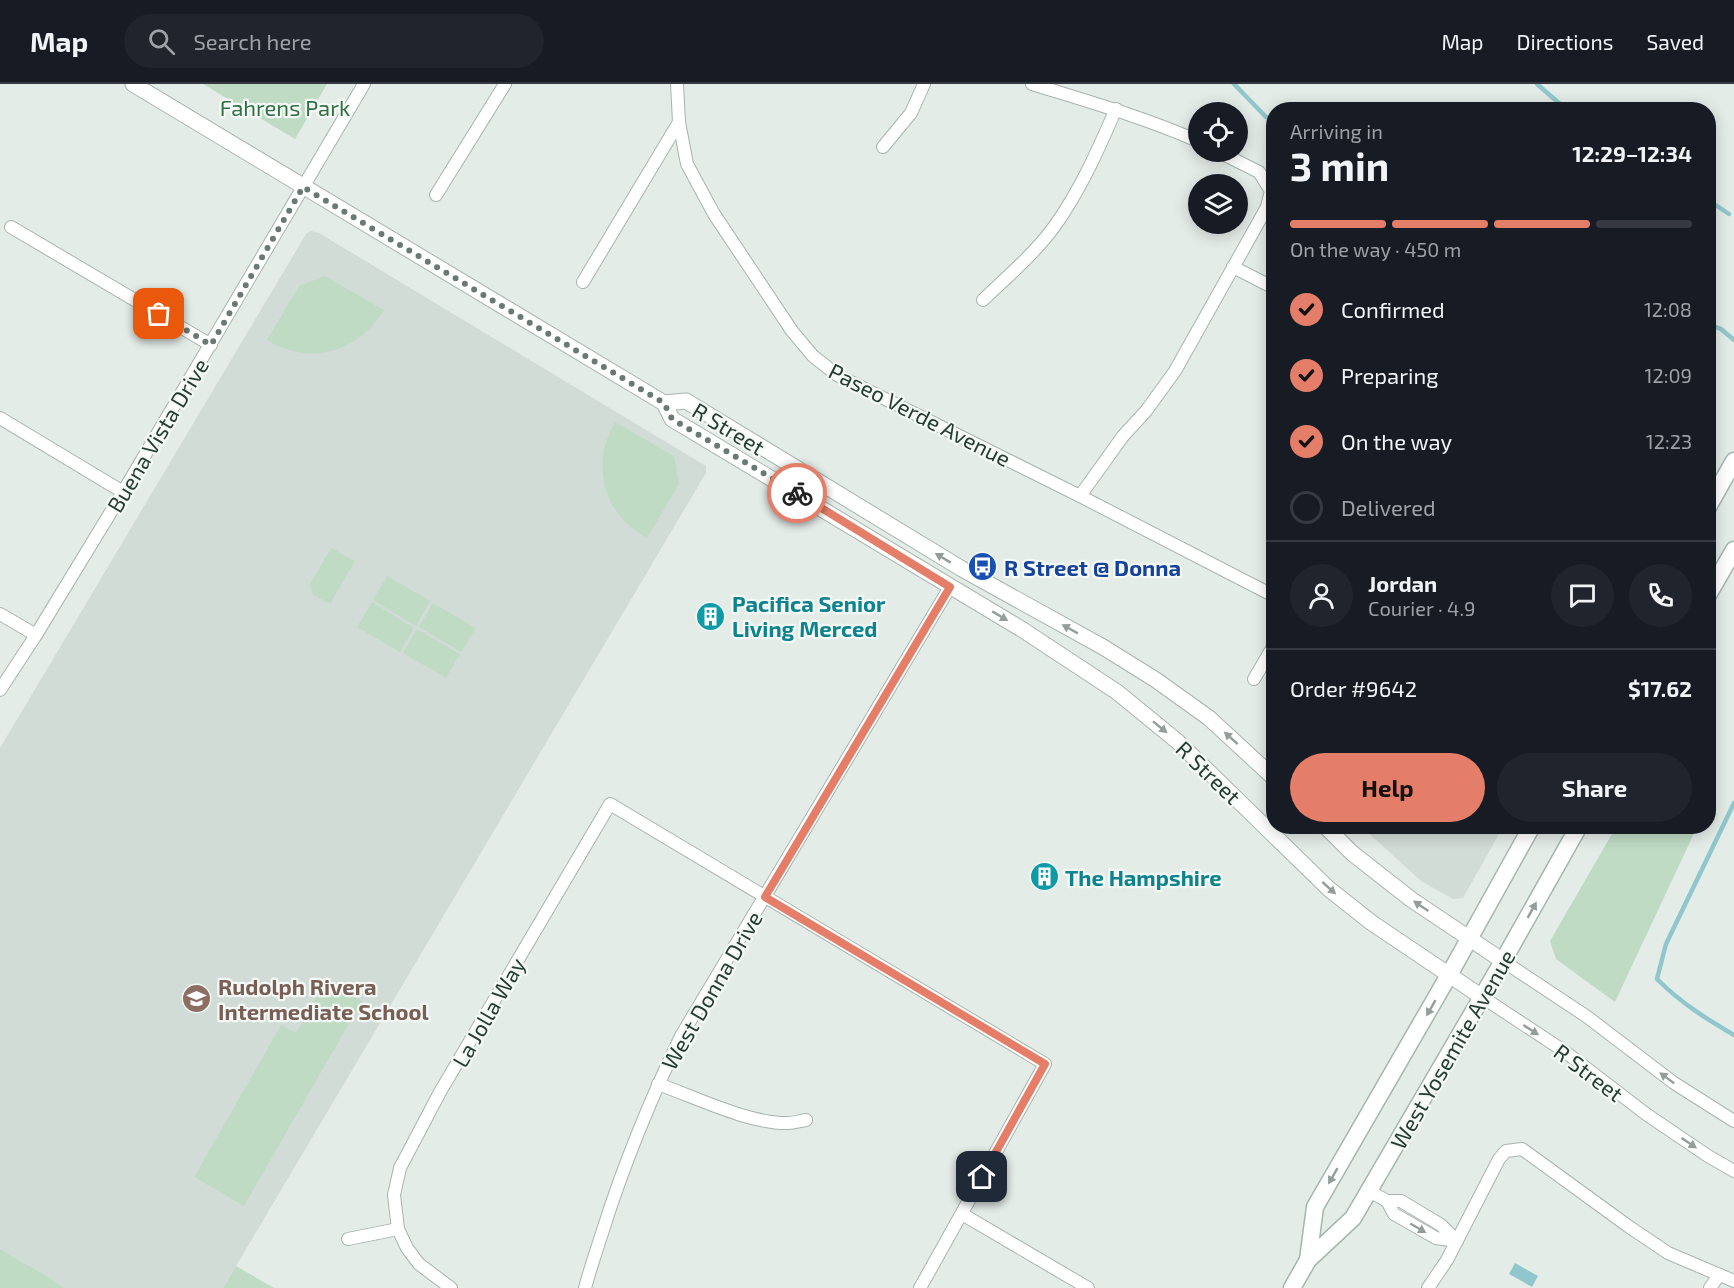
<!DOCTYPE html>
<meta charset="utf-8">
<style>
body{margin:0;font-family:"Exo 2",sans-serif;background:#20242c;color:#f1f3f6;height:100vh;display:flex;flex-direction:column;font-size:22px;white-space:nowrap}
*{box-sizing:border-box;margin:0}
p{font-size:20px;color:#9ea1a6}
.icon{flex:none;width:33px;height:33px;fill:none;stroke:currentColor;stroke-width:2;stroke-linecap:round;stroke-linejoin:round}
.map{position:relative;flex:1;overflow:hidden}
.panel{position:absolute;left:1266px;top:18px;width:450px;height:732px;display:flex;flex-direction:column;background:#171b24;border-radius:24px;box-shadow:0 3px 15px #0003}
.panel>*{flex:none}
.tools{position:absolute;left:1188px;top:18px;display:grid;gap:12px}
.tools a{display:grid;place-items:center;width:60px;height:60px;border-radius:50%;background:#171b24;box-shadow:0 3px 15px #0003;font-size:30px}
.pin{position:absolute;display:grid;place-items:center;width:51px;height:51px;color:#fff;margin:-26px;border-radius:12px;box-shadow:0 3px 9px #0006}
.courier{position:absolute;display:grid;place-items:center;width:60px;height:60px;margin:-30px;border:4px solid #e57e68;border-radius:50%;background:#fff;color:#222;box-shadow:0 2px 8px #0007}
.headline em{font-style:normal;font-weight:700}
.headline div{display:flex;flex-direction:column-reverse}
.headline{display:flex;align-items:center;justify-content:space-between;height:102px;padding:0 24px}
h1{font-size:39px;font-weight:700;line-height:45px}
.bar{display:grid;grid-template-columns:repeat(4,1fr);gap:9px 6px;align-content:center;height:72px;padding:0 24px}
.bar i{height:8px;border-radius:4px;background:#363941}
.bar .on{background:#e57e68}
.bar p{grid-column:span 4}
.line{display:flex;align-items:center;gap:15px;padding:0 24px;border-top:2px solid #363941}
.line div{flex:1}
.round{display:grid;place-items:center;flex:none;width:63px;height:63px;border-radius:32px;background:#20242c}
ol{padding:0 24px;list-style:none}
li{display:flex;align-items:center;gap:18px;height:66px}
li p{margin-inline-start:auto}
li .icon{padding:6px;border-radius:50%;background:#e57e68;color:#111;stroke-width:4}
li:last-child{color:#9ea1a6}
li i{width:33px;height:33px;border:3px solid #363941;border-radius:50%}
.primary-button{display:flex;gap:12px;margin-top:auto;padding:12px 24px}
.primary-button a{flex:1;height:69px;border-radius:36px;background:#e57e68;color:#111;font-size:24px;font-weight:700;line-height:69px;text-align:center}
.primary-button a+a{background:#20242c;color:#f1f3f6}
header{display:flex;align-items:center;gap:36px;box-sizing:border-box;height:84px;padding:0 30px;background:#171b24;border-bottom:2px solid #363941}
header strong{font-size:28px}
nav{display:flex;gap:33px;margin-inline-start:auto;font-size:21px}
.search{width:420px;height:54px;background:#20242c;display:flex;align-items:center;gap:15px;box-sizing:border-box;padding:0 21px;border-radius:33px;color:#9ea1a6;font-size:22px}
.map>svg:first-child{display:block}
.built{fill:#d2dcd6}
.green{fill:#bfdbc4}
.water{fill:#91c7cc}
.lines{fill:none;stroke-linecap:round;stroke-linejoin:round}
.stream{stroke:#91c7cc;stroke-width:4.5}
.minor-casing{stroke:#a7b4ae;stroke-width:14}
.tertiary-casing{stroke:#a7b4ae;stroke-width:17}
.secondary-casing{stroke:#a3b7ae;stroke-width:19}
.minor{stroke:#fff;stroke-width:12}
.tertiary{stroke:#fff;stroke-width:15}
.secondary{stroke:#fff;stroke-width:16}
.oneway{fill:#929e9a}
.done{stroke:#687a73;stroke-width:6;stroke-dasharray:0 10.8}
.route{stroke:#e57e68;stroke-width:8}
.labels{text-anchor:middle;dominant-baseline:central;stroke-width:4.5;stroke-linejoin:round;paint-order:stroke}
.park-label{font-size:22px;fill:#336f45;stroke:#f4f9f6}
.street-label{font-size:22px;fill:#253c34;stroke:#f4f9f6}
.transit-label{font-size:22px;font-weight:bold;fill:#164399;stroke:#f4f9f6;text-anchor:start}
.culture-label{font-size:22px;font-weight:bold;fill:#0d838f;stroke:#f4f9f6;text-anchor:start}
.education-label{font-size:22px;font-weight:bold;fill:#785e54;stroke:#f4f9f6;text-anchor:start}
</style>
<header>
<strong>Map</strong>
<div class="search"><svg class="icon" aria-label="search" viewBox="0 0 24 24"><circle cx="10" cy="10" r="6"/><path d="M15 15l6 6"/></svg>Search here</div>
<nav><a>Map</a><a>Directions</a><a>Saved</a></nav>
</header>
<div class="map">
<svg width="1734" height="1204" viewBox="0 0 1734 1204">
<rect width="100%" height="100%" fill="#e4ece8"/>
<g class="built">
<polygon points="311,147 319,149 706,382 706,389 223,1204 64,1204 47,1192 0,1165 0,664 306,150"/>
<polygon points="1362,743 1503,743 1463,814 1453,815 1421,797"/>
</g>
<g class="green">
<polygon points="203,0 327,0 295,55"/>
<path d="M325,192L384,226C358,268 310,283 267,256L299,202Z"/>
<path d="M615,338L674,372L679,400L647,454C603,430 590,381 615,338Z"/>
<polygon points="331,464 355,477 330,520 313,511 310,500"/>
<polygon points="387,492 430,517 416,542 373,516"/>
<polygon points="372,518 414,544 400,568 357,543"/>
<polygon points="433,519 476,544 461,568 419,543"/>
<polygon points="417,545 460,570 446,594 403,569"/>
<polygon points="1616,743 1697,743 1615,918 1556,875 1550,857"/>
<polygon points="326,897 362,917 244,1122 194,1093 281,941 296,949"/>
<polygon points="0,1165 47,1192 64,1204 0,1204"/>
<polygon points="236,1182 274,1204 223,1204"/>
</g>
<polygon class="water" points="1515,1179 1538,1192 1532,1203 1509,1190"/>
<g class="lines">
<g class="stream">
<polyline points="1234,0 1266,33 1274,35"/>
<polyline points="1537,0 1567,26"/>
<polyline points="1708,116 1729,130"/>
<polyline points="1708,240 1721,245 1734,256"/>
<path d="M1734,719L1666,860L1657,895C1681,919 1705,934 1734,951"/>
</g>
<defs>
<g id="minor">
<polyline points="677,0 679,38 687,80 714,130 792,247 813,272 837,291 1080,412 1274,512"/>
<path d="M1032,0C1090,18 1143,33 1198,57"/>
<polyline points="883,63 911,29 924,0"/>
<polyline points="436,111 505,0"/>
<polyline points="11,143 211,261"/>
<polyline points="1233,183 1274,204"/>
<polyline points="583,198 679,38"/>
<path d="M983,216C1007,193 1034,170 1054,143C1080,107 1098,66 1116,25"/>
<polyline points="0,334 123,408"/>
<polyline points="1080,412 1123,352 1146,327 1175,287 1267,123 1271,107 1259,88 1219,68"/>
<polyline points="0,530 36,551"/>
<polyline points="1254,595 1274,561"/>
<polyline points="0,606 36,551 123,408 364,0"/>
<polyline points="1503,877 1586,932 1674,999 1734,1037"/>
<polyline points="1482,913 1564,967 1646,1030 1708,1072 1734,1087"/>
<path d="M658,1000C695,1013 749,1040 788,1039C794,1039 800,1037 806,1036"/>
<polyline points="1369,1107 1387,1117 1401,1117 1441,1141 1457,1157"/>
<polyline points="1387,1117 1394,1130 1436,1154 1457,1157"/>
<polyline points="962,1130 1088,1204"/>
<polyline points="348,1155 398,1145"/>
<polyline points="451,1204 419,1180 407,1164 398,1145 394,1111 400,1084 440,1008 610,720 1045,980 920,1204"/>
<path d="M585,1204C590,1185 597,1165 603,1146C624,1080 650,1016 681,952L950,503"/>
<polyline points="1428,1204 1447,1176 1499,1075 1506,1067 1522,1065 1628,1142 1668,1169 1734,1197"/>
<polyline points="1710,1204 1719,1191"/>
</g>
<g id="tertiary">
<polyline points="133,0 664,319 672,335 1023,546 1117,608 1177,657 1329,805 1372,839 1482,913"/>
<polyline points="664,319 686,317 962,485 1103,563 1156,596 1209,634 1274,694"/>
<polyline points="1325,742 1352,769 1412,816 1503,877"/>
</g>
<g id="secondary">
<polyline points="1708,423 1734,377"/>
<polyline points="1708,511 1734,466"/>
<polyline points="1308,1176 1315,1123 1449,891 1532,742"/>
<polyline points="1292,1204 1308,1176 1353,1134 1503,877 1579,742"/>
</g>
</defs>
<use href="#minor" class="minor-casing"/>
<use href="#tertiary" class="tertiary-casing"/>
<use href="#secondary" class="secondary-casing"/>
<use href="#minor" class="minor"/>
<use href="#tertiary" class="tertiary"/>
<use href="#secondary" class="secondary"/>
</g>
<defs><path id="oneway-solid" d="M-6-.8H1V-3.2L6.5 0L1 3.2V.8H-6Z" transform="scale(1.5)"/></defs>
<g class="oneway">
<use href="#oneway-solid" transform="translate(943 474) rotate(-149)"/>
<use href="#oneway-solid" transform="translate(1000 532) rotate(31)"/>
<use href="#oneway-solid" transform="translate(1070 545) rotate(-151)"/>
<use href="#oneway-solid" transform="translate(1160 643) rotate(39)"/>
<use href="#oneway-solid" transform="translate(1231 654) rotate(-138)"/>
<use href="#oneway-solid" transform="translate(1329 804) rotate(42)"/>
<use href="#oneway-solid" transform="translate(1421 822) rotate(-146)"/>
<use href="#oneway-solid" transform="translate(1532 826) rotate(-61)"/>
<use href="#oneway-solid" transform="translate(1431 924) rotate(120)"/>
<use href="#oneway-solid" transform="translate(1531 946) rotate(33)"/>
<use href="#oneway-solid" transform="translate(1667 994) rotate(-143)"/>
<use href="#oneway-solid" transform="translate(1689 1059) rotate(34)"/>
<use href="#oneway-solid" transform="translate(1333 1092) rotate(120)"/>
<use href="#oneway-solid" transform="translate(1418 1144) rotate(30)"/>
</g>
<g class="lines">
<polyline class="done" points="159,230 211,261 303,103 664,319 672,335 797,409"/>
<polyline class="route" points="797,409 950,503 765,813 1045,980 982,1093"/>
</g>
<defs>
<symbol id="bus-disc" viewBox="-11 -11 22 22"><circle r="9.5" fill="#1a4fb4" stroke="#f4f9f6"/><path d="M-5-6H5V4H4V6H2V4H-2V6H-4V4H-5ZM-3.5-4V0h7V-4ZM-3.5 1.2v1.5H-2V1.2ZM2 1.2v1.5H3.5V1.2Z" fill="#fff"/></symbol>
<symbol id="building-disc" viewBox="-11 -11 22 22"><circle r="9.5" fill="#0f9aa8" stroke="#f4f9f6"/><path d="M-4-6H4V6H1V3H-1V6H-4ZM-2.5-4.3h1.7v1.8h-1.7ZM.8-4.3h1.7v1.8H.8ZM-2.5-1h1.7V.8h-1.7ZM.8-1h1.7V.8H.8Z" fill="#fff"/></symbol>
<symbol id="school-disc" viewBox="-11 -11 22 22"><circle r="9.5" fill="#8d6e63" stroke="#f4f9f6"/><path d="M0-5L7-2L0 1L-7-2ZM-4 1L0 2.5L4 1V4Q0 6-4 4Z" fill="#fff"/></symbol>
</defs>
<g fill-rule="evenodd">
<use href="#bus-disc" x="966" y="466" width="33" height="33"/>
<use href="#building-disc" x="694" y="516" width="33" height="33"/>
<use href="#building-disc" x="1028" y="776" width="33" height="33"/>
<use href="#school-disc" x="180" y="898" width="33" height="33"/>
</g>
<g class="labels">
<g class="park-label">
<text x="285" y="23">Fahrens Park</text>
</g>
<g class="street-label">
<text transform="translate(920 330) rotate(27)">Paseo Verde Avenue</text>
<text transform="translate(729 344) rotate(31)">R Street</text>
<text transform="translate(157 351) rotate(-59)">Buena Vista Drive</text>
<text transform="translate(1209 688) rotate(44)">R Street</text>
<text transform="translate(711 906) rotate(-60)">West Donna Drive</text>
<text transform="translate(488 928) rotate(-60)">La Jolla Way</text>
<text transform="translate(1452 965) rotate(-60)">West Yosemite Avenue</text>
<text transform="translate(1589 988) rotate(37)">R Street</text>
</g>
<g class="transit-label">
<text x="1004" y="483">R Street @ Donna</text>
</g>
<g class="culture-label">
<text x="732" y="519">Pacifica Senior<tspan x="732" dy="25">Living Merced</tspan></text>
<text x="1065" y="793">The Hampshire</text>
</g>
<g class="education-label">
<text x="218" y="902">Rudolph Rivera<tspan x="218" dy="25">Intermediate School</tspan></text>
</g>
</g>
</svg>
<div class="tools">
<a><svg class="icon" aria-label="locate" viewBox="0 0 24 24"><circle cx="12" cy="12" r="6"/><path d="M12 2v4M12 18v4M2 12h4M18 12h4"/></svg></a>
<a><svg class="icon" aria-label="layers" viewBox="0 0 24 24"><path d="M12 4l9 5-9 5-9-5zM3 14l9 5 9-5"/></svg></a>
</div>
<div class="pin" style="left:159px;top:230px;background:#ea580c"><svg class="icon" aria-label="bag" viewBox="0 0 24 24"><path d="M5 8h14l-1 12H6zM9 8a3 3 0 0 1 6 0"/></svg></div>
<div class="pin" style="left:982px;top:1093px;background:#1f2937"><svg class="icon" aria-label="home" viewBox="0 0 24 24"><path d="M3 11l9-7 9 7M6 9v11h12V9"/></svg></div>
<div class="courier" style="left:797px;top:409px"><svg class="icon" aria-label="bike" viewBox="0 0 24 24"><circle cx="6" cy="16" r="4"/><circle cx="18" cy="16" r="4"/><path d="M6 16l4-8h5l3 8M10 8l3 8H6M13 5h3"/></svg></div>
<section class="panel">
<div class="headline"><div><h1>3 min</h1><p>Arriving in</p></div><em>12:29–12:34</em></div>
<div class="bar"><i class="on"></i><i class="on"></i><i class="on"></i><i></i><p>On the way · 450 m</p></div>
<ol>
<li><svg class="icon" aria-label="check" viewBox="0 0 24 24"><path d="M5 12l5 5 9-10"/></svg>Confirmed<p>12:08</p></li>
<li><svg class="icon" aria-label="check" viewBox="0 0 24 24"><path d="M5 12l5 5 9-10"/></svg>Preparing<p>12:09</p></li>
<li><svg class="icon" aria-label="check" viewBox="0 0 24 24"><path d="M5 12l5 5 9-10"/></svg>On the way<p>12:23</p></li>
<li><i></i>Delivered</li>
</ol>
<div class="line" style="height:108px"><a class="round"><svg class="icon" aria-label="person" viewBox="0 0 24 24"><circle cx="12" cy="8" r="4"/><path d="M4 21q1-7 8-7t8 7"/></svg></a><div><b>Jordan</b><p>Courier · 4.9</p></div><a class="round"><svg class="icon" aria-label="chat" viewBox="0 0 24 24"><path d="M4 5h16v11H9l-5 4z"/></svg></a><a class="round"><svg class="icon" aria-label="phone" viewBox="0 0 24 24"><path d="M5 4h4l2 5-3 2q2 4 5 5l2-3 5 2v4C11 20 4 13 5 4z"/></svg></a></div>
<div class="line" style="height:78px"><div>Order #9642</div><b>$17.62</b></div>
<div class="primary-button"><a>Help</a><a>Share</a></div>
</section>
</div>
